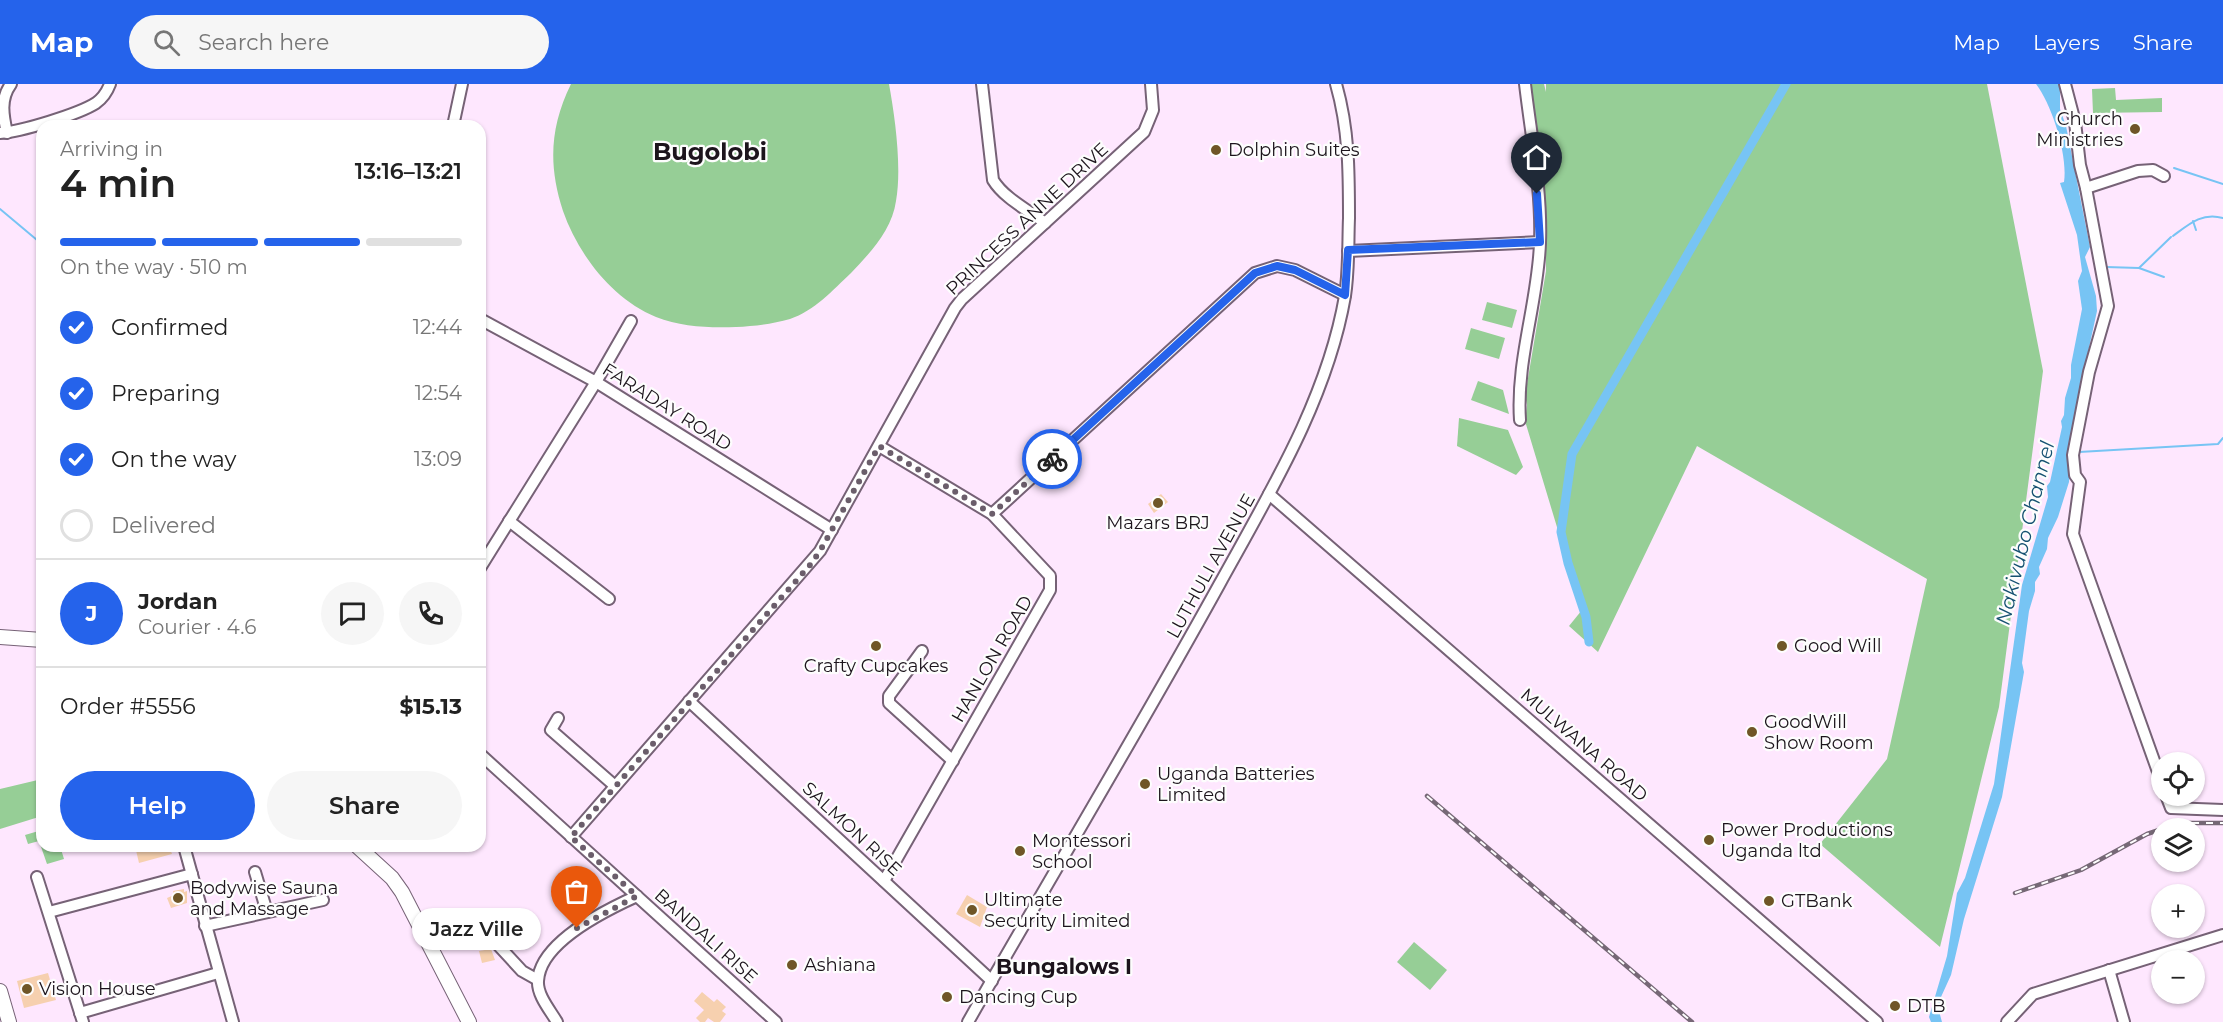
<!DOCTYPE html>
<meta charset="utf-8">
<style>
body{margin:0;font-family:Montserrat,sans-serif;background:#f6f6f6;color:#222;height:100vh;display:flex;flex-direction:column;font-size:22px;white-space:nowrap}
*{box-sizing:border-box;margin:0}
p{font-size:20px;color:#767676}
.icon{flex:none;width:33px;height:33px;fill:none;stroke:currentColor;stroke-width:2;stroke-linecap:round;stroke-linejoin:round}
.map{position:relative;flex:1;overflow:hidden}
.panel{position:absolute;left:36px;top:36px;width:450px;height:732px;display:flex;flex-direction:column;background:#fff;border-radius:18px;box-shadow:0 2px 4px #0004}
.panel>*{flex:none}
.tools{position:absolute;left:2151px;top:668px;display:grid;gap:12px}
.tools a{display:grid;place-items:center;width:54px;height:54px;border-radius:50%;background:#fff;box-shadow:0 2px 4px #0004;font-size:30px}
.pin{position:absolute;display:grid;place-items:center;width:51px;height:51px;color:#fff;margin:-62px -26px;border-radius:50% 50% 50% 0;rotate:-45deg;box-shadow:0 0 6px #0007}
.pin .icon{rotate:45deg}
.courier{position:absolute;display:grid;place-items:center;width:60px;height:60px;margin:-30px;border:4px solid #2563eb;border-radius:50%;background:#fff;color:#222;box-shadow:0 2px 8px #0007}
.bubble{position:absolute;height:42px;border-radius:21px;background:#fff;box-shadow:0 2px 4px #0004;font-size:20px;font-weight:600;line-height:42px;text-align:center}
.head em{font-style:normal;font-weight:600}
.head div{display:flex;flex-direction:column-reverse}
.head{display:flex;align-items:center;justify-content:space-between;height:102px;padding:0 24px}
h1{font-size:39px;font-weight:600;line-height:45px}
.bar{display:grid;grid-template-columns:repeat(4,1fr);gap:9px 6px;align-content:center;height:72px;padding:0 24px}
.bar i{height:8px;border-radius:4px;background:#e0e0e0}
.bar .on{background:#2563eb}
.bar p{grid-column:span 4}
.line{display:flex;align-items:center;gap:15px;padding:0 24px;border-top:2px solid #e0e0e0}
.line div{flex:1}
.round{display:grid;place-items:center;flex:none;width:63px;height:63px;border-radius:32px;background:#f6f6f6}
ol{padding:0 24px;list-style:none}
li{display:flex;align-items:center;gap:18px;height:66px}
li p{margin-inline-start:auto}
li .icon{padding:6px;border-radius:50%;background:#2563eb;color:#fff;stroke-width:4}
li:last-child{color:#767676}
li i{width:33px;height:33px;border:3px solid #e0e0e0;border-radius:50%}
.cta{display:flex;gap:12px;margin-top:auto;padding:12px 24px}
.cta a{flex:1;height:69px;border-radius:36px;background:#2563eb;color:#fff;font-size:24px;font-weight:600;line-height:69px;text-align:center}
.cta a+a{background:#f6f6f6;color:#222}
header{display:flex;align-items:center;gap:36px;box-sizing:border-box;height:84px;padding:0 30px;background:#2563eb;color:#fff}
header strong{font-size:28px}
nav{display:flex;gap:33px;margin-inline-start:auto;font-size:21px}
.search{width:420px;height:54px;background:#f6f6f6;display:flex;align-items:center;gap:15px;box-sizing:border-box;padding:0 21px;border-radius:33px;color:#767676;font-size:22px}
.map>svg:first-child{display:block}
.green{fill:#96ce96}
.water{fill:#77c4f4}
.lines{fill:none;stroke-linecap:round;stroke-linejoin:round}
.stream{stroke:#77c4f4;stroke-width:2}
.canal{stroke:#77c4f4;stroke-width:9}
.building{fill:#f6d0af}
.minor-casing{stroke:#766276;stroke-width:14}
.major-casing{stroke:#766276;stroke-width:16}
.minor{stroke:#fff;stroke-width:10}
.major{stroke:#fff;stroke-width:14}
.rail-casing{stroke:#766876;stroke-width:4.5}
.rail{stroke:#fdfdfd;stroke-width:2;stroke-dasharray:7;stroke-linecap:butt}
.done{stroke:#6b5e6b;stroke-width:6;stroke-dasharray:0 10.8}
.route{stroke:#2563eb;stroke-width:8}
.poi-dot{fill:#6f5627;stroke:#fdfdfd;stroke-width:2}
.labels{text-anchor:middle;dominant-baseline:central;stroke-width:4.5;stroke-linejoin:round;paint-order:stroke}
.poi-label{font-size:18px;fill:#1c141c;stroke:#fdfdfd;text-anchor:start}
.street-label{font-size:18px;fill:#1c141c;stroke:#fdfdfd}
.water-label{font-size:20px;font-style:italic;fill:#165172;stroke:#fdfdfd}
.quarter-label{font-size:21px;font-weight:bold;fill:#1c141c;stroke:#fdfdfd}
.district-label{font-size:24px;font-weight:bold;fill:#1c141c;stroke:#fdfdfd}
</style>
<header>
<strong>Map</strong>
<div class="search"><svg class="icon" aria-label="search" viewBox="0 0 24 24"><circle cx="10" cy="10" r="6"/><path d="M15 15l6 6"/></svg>Search here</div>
<nav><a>Map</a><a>Layers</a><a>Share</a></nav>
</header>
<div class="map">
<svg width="2223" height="938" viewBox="0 0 2223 938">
<rect width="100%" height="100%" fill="#fee7fe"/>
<g class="green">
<path d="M571,0H889C895,33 902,84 896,117C892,146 870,169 851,189C833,206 814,227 790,235C773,240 754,242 736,243C710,244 681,243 656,233C612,215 578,170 563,127C548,81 550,43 571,0Z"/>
<polygon points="1531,0 1544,0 1546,8 1546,0 1987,0 2043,287 1999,623 1940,863 1820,760 1887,675 1927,495 1697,362 1598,568 1569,542 1582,526 1525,337 1527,321 1525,312 1546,187 1545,120"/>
<polygon points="2115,4 2116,16 2162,14 2162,28 2093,29 2092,5"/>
<polygon points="1487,218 1517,226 1512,244 1482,236"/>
<polygon points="1471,244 1505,254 1499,275 1465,265"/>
<polygon points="1478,297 1503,306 1509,330 1471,316"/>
<polygon points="1459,334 1508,346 1523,383 1516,391 1457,362"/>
<polygon points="42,695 42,732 0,745 0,705"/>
<polygon points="42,746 42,762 60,762 64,775 47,780 39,757 28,760 25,751"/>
<polygon points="1414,858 1447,886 1430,906 1397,878"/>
</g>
<path class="water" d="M2036,0H2060V25L2066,42L2090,163L2085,173L2096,212L2097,227L2075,328L2069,398L2058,433L2048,454L2047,465L2039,483L2040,490L2035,498V507L2029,527L2022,579L2024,588L2002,713L1964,835L1951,891L1941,913L1939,927L1942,938H1931L1929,933L1947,872L1957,809L1965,794L1994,700L2022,501L2048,413L2047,402L2050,398L2062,343L2061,337L2064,331L2065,314L2071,294V281L2082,225L2078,197L2082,187L2077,151L2060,99L2064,98C2068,71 2052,21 2036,0Z"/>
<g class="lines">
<g class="stream">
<polyline points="2174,84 2223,100"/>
<polyline points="0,125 37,156 42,169"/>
<polyline points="2193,137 2196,146"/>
<path d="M2173,152C2189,140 2202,128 2223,134"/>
<polyline points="2106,183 2139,184 2171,153"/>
<polyline points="2139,184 2164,193"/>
<polyline points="2079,368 2218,360 2223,354"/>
</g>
<polyline class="canal" points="1589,558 1586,533 1568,479 1561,448 1572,370 1786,0"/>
</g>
<g class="building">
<polygon points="1161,410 1168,418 1154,429 1148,420"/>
<polygon points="135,762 169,762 172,770 139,779"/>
<polygon points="184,805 184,808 187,807 187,819 171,824 167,814 174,811 173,807"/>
<polygon points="967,811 987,823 980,843 956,830"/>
<polygon points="491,865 495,876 482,879 479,867"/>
<polygon points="48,889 56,916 24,924 17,897"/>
<polygon points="702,908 714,918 717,915 726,923 722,927 726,930 720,938 714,938 708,934 705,938 700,938 696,934 704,926 694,917"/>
</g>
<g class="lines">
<defs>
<g id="minor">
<path d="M982,0L993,96C1004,114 1028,126 1045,139"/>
<polyline points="2065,0 2075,38 2080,81 2086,104 2108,222 2089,288 2073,371 2075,391 2080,398 2073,450 2162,699"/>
<polyline points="453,42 462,0"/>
<path d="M0,49C20,48 79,30 96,19C103,14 107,8 110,0"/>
<path d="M7,49C3,31 0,15 11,0"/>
<polyline points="2086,104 2138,87 2153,86 2164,92"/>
<polyline points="1348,167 1540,158"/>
<polyline points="480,235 596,298 832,446"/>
<path d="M1520,336C1516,276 1538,218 1540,159C1542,106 1531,52 1525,0"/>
<polyline points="879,362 992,430 1050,492 1050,506 884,797"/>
<polyline points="1269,410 1877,938"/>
<polyline points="992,430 1255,189 1277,182 1295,186 1345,211"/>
<polyline points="509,437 609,515"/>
<polyline points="480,484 596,298 631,237"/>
<polyline points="922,567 889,612 889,619 953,677"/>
<polyline points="689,617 992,897"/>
<polyline points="558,634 551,646 615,702"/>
<polyline points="480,670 776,938"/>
<polyline points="2166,711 2171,724 2223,726"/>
<polyline points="571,753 820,467 955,224 962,215 1144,48 1153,26 1151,0"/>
<polyline points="184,762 233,938"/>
<polyline points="255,788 267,828"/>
<polyline points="37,793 83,938"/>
<polyline points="49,828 192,790"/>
<polyline points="205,842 323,816"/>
<polyline points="487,849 522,887 538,896"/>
<polyline points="2109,886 2124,938"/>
<polyline points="80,929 218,889"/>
<path d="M557,938C550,926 537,911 538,897C540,858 606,826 637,812"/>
<path d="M968,938C1051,792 1138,648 1219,501C1269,410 1327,316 1345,212C1349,186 1348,159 1349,134C1349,88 1349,45 1336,0"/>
<polyline points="2007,938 2033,910 2223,851"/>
</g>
<g id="major">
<polyline points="0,553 42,556"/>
<polyline points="357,762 392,794 402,808 469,938"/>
<polyline points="0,907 9,938"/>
</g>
</defs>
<use href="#minor" class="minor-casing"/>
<use href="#major" class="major-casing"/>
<use href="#minor" class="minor"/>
<use href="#major" class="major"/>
<defs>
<g id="rail">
<polyline points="1427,712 1692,938"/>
<polyline points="2165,744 2177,739 2223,739"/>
<polyline points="2015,809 2081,786 2147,750 2162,745"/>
</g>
</defs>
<use href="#rail" class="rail-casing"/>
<use href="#rail" class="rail"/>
</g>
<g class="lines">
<polyline class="done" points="577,844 637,812 571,753 810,481 820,467 879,362 992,430 1052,375"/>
<polyline class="route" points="1052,375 1255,189 1277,182 1295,186 1345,211 1348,166 1540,158 1537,110"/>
</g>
<g class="poi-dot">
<circle cx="2135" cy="45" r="6"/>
<circle cx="1216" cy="66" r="6"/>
<circle cx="1158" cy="419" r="6"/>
<circle cx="876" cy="562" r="6"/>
<circle cx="1782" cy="562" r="6"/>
<circle cx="1752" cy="648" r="6"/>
<circle cx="1145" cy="700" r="6"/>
<circle cx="1709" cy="756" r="6"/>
<circle cx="1020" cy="767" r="6"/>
<circle cx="178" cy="814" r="6"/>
<circle cx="1769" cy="817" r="6"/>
<circle cx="972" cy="826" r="6"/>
<circle cx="792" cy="881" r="6"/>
<circle cx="27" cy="905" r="6"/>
<circle cx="947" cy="913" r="6"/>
<circle cx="1895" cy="922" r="6"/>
</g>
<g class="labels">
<g class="poi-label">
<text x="2123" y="35" text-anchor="end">Church<tspan x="2123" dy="21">Ministries</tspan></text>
<text x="1228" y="66">Dolphin Suites</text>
<text x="1158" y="439" text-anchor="middle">Mazars BRJ</text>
<text x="1794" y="562">Good Will</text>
<text x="876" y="582" text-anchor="middle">Crafty Cupcakes</text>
<text x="1764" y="638">GoodWill<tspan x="1764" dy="21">Show Room</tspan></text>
<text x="1157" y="690">Uganda Batteries<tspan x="1157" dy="21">Limited</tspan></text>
<text x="1721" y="746">Power Productions<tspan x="1721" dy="21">Uganda ltd</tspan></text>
<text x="1032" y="757">Montessori<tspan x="1032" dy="21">School</tspan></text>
<text x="190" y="804">Bodywise Sauna<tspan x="190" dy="21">and Massage</tspan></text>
<text x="984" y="816">Ultimate<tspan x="984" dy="21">Security Limited</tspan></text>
<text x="1781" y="817">GTBank</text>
<text x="804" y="881">Ashiana</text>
<text x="39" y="905">Vision House</text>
<text x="959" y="913">Dancing Cup</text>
<text x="1907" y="922">DTB</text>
</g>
<g class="street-label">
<text transform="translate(1027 135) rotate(-43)">PRINCESS ANNE DRIVE</text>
<text transform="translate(667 323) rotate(32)">FARADAY ROAD</text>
<text transform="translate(1211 482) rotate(-61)">LUTHULI AVENUE</text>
<text transform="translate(992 575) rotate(-60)">HANLON ROAD</text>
<text transform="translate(1584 661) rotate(41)">MULWANA ROAD</text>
<text transform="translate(852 745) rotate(43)">SALMON RISE</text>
<text transform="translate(706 852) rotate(42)">BANDALI RISE</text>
</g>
<g class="water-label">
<text transform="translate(2025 449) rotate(-76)">Nakivubo Channel</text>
</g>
<g class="quarter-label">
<text x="1064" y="882">Bungalows I</text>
</g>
<g class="district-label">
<text x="710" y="67">Bugolobi</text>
</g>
</g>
</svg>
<div class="tools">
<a><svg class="icon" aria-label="locate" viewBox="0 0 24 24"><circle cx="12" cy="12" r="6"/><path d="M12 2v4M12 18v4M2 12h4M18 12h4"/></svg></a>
<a><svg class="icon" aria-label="layers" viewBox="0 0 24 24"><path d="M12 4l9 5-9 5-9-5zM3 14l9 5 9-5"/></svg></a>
<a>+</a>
<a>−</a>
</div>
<div class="pin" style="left:577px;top:844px;background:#ea580c"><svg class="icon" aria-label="bag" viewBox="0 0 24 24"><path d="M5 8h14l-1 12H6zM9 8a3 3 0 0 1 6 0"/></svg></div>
<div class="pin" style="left:1537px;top:110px;background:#1f2937"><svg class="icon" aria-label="home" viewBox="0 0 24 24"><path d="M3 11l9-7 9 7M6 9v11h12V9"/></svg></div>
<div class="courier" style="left:1052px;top:375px"><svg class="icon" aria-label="bike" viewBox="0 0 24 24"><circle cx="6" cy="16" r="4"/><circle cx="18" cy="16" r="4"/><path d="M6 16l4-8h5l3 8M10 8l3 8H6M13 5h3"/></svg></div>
<div class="bubble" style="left:412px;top:824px;width:129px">Jazz Ville</div>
<section class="panel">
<div class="head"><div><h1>4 min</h1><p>Arriving in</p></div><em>13:16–13:21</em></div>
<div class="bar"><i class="on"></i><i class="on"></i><i class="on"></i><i></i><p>On the way · 510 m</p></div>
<ol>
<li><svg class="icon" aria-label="check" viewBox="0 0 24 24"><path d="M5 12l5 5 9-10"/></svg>Confirmed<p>12:44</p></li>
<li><svg class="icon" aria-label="check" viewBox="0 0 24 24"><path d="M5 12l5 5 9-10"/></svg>Preparing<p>12:54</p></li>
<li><svg class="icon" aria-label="check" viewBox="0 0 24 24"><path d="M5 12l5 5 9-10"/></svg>On the way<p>13:09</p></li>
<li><i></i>Delivered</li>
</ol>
<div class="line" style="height:108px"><b class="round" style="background:#2563eb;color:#fff">J</b><div><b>Jordan</b><p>Courier · 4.6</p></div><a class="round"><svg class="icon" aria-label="chat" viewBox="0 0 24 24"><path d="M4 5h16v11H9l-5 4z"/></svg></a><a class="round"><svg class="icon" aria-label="phone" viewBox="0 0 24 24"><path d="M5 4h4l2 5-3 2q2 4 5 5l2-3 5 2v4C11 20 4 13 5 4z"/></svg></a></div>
<div class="line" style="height:78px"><div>Order #5556</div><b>$15.13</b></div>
<div class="cta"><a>Help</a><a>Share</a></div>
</section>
</div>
